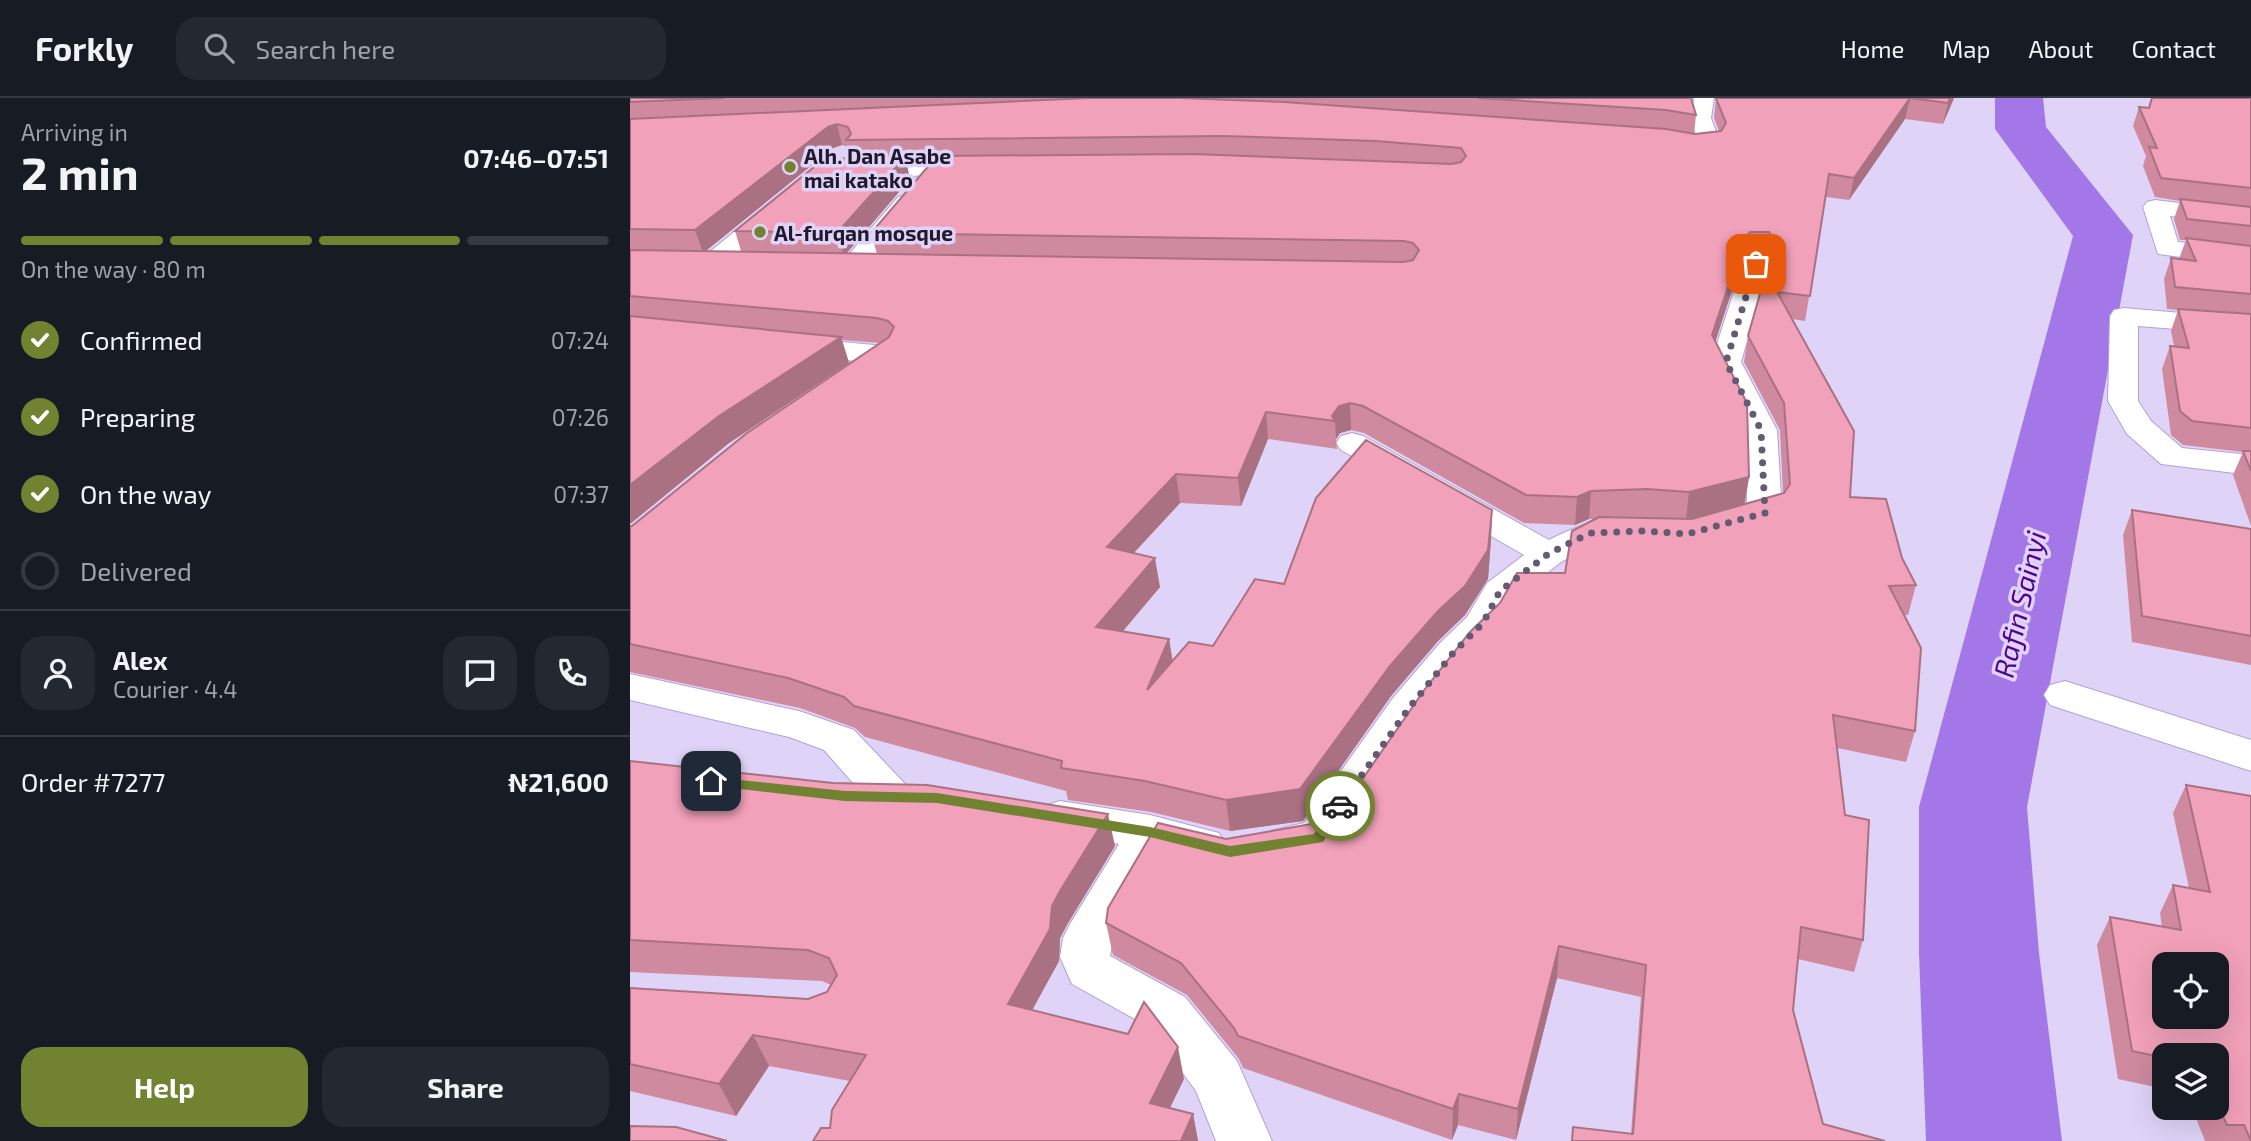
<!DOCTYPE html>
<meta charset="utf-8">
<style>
body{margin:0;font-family:"Exo 2",sans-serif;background:#242831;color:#f1f3f6;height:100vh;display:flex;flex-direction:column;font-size:26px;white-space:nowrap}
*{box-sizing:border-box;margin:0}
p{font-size:23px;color:#9ea1a6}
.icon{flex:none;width:38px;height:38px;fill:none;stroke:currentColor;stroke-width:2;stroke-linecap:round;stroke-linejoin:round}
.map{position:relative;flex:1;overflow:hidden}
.side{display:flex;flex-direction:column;background:#171b24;width:630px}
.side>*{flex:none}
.fabs{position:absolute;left:1522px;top:854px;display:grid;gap:14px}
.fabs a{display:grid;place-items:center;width:77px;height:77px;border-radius:14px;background:#171b24;box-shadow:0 7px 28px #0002;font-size:35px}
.pin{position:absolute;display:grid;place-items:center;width:60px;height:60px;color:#fff;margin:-30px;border-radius:14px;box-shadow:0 4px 10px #0006}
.courier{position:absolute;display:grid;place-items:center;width:70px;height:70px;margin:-35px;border:5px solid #718231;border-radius:50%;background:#fff;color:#222;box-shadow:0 2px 9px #0007}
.summary em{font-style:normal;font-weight:700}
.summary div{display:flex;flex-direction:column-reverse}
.summary{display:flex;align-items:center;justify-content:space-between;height:119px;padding:0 21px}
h1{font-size:46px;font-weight:700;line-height:52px}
.bar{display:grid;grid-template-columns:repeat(4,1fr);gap:10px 7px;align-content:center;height:84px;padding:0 21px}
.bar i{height:9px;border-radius:5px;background:#363941}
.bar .on{background:#718231}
.bar p{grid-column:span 4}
.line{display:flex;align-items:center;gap:18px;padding:0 21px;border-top:2px solid #363941}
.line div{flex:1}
.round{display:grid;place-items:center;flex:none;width:74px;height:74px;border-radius:21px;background:#242831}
ol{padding:0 21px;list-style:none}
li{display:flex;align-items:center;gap:21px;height:77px}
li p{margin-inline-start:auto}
li .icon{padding:7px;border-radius:50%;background:#718231;color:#fff;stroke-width:4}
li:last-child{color:#9ea1a6}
li i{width:38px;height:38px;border:4px solid #363941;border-radius:50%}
.button{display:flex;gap:14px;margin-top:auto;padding:14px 21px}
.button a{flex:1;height:80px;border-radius:21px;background:#718231;color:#fff;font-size:28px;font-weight:700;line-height:80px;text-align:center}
.button a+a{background:#242831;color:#f1f3f6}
header{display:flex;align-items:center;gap:42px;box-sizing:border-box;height:98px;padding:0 35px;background:#171b24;border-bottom:2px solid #363941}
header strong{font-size:33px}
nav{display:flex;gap:38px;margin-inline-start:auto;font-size:24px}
.search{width:490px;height:63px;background:#242831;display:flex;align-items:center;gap:18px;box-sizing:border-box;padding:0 24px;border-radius:21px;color:#9ea1a6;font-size:26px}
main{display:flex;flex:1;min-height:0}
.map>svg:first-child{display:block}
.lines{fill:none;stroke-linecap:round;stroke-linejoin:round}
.river{fill:#a377e7;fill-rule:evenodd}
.minor-casing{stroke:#b3a0d7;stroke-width:2}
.minor{fill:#fff;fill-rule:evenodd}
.wall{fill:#cf8a9f;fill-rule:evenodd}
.shaded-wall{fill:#a97182}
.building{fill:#f1a1b9;stroke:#a97182;stroke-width:2;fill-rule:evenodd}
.route{fill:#718231}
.done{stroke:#635a74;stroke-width:7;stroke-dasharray:0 12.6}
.poi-dot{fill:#718231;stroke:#dfd4f7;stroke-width:2.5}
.labels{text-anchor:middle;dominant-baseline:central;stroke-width:7;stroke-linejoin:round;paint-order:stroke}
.far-poi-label{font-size:21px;font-weight:bold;fill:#20182d;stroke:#dfd4f7;text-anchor:start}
.water-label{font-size:28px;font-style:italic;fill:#520093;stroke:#dfd4f7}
</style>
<header>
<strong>Forkly</strong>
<div class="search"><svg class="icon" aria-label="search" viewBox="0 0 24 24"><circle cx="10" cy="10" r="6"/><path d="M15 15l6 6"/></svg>Search here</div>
<nav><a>Home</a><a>Map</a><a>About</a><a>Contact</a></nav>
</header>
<main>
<section class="side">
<div class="summary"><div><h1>2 min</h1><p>Arriving in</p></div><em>07:46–07:51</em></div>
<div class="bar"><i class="on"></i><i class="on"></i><i class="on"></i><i></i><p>On the way · 80 m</p></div>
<ol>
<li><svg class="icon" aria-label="check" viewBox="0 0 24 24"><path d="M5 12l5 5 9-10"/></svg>Confirmed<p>07:24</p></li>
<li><svg class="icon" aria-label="check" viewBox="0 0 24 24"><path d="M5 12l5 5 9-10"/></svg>Preparing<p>07:26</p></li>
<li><svg class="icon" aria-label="check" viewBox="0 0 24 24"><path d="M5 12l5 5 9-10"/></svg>On the way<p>07:37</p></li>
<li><i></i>Delivered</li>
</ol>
<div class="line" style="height:126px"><a class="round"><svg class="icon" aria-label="person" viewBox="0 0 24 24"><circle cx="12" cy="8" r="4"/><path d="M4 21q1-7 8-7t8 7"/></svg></a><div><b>Alex</b><p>Courier · 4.4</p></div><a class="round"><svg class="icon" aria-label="chat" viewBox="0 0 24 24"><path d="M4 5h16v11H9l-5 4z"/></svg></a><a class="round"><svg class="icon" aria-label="phone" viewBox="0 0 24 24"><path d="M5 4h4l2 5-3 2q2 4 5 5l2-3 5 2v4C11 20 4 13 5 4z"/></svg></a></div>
<div class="line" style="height:91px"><div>Order #7277</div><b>₦21,600</b></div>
<div class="button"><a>Help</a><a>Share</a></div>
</section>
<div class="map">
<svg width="1621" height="1043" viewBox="0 0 1621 1043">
<rect width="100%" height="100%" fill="#dfd4f7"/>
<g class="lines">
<polygon class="river" points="1365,0 1413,0 1416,29 1503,137 1397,709 1409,855 1432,1043 1296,1043 1289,855 1289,709 1443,138 1365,31"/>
<defs>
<g id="minor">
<polygon points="1064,0 1084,0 1081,20 1091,47 1088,52 1063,55 1032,49 1029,44 1032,39 1040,37 1067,41 1061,20"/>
<polygon points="349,63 357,65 360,70 357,75 227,80 219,78 216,73 219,68 227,66"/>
<polygon points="276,97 284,99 288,104 233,173 224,175 215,173 211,167 215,161 268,99"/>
<polygon points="1525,102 1621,114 1621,128 1540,118 1548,144 1621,152 1621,168 1528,156 1513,109 1517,104"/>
<polygon points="149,103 158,105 161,110 158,115 90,172 81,174 72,172 68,166 72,160 140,105"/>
<polygon points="1126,158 1135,160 1139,166 1111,264 1147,332 1152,415 1147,422 1099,436 1087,432 1081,425 1087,418 1117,409 1115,332 1081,264 1113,166 1117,160"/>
<polygon points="1494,210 1621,221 1621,237 1508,228 1508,303 1521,323 1552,350 1621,357 1621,377 1531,366 1497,336 1478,303 1480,218 1484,212"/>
<path d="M162,239L254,248L264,251L269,257C257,273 235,287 215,282L211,276L225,263L152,254L148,248L152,242Z"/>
<path d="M722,335L733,338L919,442C947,427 972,419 1004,426L1009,434L1004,442L966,445L931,464L886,499L867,533L838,563L793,620L704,752L657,762L641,757L634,745L641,733L674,725L763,600L810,545L837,519L857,485L894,457L711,352L706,345L711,338Z"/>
<polygon points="0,576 169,613 224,632 277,688 283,699 277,710 261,715 245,710 194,652 159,639 0,602"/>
<polygon points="1435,583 1621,642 1621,673 1420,607 1414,597 1420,587"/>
<polygon points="430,703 520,717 589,735 596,747 589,759 573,764 532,754 483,841 480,858 555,899 607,963 642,1043 586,1043 566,993 519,929 442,886 430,859 433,840 440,826 489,746 414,732 407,720 414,708"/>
</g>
</defs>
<use href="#minor" class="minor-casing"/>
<use href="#minor" class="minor"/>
</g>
<g class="wall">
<path d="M0,0H1061L1066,17L1064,36L1089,33L1084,20L1086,0H1324L1313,26L1275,21L1219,102L1196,99L1175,223L1162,221L1220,399L1272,460L1286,487L1278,517H1274L1285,633L1276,664L1207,650L1215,717L1233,842L1224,874L1168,861L1163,912L1193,1026L1001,1036L1011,899L927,880L886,1042L828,1027L822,1042L613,970L609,961L557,897L483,857L476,825L596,741L704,722L935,475L964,421H959L945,427L894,425L734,335L721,332L710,335L706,341L707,351L638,341L611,408L550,405L504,455L530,489L493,533L539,541L542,563L583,548L654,486L862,412L861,441L858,481L835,517L808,543L761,598L673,723L600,733L521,714L438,702L436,693L235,639L225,630L170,610L0,574V428H2L250,245L212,242L219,265L99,345L0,426ZM212,47L218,49L221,60L105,133L111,153H76L203,50ZM303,62L241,135L247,156L217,155L280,81L276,63ZM1116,157H1136L1139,163L1118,238L1114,264L1150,332L1153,395L1115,406L1119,379L1085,243L1111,165Z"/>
<polygon points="1521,0 1621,0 1621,428 1603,377 1613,354 1553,347 1541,337 1532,271 1540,248 1544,248 1541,233 1548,212 1537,211 1534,181 1541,160 1549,161 1556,142 1550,142 1544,121 1550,103 1525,99 1513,68 1516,58 1503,28 1509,9 1518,10"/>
<polygon points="1502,412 1621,431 1621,567 1502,544 1493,437"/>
<polygon points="0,663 485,748 438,825 430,840 429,863 402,912 554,981 539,1010 563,1016 568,1043 183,1043 200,1030 220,983 139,968 106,1018 0,993 0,890 178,901 197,894 201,887 192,883 0,874"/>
<polygon points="1556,687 1621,698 1621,1043 1575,1043 1562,1010 1587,1010 1587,957 1535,957 1535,991 1488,981 1467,847 1480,819 1532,829 1530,815 1543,787 1559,790 1543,715"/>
</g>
<g class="shaded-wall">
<polygon points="1280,0 1275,21 1219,102 1224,80"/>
<polygon points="1320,0 1324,0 1313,26 1318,5"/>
<polygon points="207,26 212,47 203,50 73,155 65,132 198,29"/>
<polygon points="275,59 280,81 214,158 207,135"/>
<polygon points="1120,134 1116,157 1111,165 1079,263 1082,237 1114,141"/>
<polygon points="211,239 219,265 99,345 0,426 0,387 89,318"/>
<polygon points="720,305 721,332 710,335 706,341 705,323 702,318 709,308"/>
<polygon points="636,314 638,341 611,408 608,380"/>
<polygon points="546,376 550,405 482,478 477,449"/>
<polygon points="1119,379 1114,407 1056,422 1059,394"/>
<polygon points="961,393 959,421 945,427 947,399"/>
<polygon points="862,412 861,441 858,481 835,517 808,543 761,598 673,723 600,733 596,702"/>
<polygon points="525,460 530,489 471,559 466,529"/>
<polygon points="539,541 544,571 517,592"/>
<polygon points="478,716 485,748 438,825 430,840 429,863 388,938 378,906 430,793"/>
<polygon points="929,848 927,880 886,1042 888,1011"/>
<polygon points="123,937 139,968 106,1018 89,986"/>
<polygon points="548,949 554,981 527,1037 520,1005"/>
<polygon points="829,996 828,1027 822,1042 823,1011"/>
<polygon points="563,1016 568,1043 551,1043"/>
</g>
<g class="building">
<polygon points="0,0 94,0 0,4"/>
<polygon points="459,0 550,0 654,4 1036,31 1065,36 1091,33 1096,25 1086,0 1320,0 1318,5 1280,0 1224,80 1199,76 1180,198 1147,194 1224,333 1220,399 1256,401 1272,460 1286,487 1259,488 1291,550 1285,633 1203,617 1215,717 1239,722 1233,842 1171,829 1163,912 1193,1026 1255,1043 942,1043 943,1029 1003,1036 1016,867 929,848 888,1011 829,996 823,1011 608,938 604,930 551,865 476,825 478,810 528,725 596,741 704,722 795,591 840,534 870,505 887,475 935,475 942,433 969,419 1062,421 1154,395 1160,386 1154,305 1118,238 1145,143 1139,134 1120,134 1114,141 1082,237 1117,305 1119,379 1059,394 1017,391 961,393 947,399 896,397 733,308 720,305 709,308 702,318 705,323 636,314 608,380 546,376 477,449 525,460 466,529 539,541 517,592 559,544 583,548 625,481 654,486 686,400 736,342 862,412 858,452 835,488 808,513 760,568 670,691 596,702 515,683 431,670 432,663 224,608 214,599 158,580 0,546 0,428 2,428 117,335 259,239 264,229 258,223 247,220 0,198 0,152 774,164 783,162 789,152 783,145 774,143 241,135 307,58 564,56 822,66 831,64 836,58 831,50 746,43 593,38 216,42 221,36 218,29 207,26 198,29 65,132 0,131 0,21"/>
<polygon points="848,0 1061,0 1066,17 1036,12"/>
<polygon points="1522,0 1621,0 1621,90 1531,80 1519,49 1527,50 1509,9 1519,10"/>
<polygon points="275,59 207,135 105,133 194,61"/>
<polygon points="1550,101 1621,109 1621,128 1557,121"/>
<polygon points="1556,140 1621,148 1621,196 1545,189 1541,160 1566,163"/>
<polygon points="1548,211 1621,216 1621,330 1562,323 1550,313 1540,248 1559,250"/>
<polygon points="0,218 211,239 89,318 0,387"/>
<polygon points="1613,353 1621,353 1621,373"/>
<polygon points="1502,412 1621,431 1621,538 1512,518"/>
<polygon points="0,663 203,685 297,687 478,716 430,793 422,808 420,831 378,906 498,936 514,904 548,949 520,1005 563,1016 551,1043 183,1043 191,1030 200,1030 202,1012 236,957 123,937 89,986 0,966 0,890 178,901 197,894 207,877 199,860 178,852 0,842"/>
<path d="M1556,687L1621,698V1043L1614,1027H1597L1587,1005V957H1535V960L1502,953L1480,819L1551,832L1543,787L1580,794ZM1535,866H1587V919H1535Z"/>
<polygon points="0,1028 46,1029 97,1043 0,1043"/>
</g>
<polygon class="route" points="81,679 215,693 307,695 520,729 600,748 684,736 706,704 715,704 717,708 693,744 600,759 520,739 307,705 215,703 76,687 74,683"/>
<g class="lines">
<polyline class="done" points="710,708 779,610 824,554 853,525 870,493 918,456 960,435 1014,433 1057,436 1135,415 1131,332 1096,264 1126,166"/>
</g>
<g class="poi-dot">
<circle cx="160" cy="69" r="7"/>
<circle cx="130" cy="134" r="7"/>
</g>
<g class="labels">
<g class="far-poi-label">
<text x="174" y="57">Alh. Dan Asabe<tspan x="174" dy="24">mai katako</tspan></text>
<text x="144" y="134">Al-furqan mosque</text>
</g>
<g class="water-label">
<text transform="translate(1389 506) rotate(-77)">Rafin Sainyi</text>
</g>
</g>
</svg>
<div class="fabs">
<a><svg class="icon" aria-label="locate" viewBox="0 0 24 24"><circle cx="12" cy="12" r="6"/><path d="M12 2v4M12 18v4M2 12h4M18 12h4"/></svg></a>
<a><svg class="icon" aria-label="layers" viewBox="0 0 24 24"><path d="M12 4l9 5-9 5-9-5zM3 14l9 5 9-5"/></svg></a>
</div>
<div class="pin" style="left:1126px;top:166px;background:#ea580c"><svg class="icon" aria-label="bag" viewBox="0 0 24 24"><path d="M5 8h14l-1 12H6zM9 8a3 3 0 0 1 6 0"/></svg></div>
<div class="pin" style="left:81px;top:683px;background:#1f2937"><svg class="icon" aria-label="home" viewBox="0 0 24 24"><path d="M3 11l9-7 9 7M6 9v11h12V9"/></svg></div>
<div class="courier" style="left:710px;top:708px"><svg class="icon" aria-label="car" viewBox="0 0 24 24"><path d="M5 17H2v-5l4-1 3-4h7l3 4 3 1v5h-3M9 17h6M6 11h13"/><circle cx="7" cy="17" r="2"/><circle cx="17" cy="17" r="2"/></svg></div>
</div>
</main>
